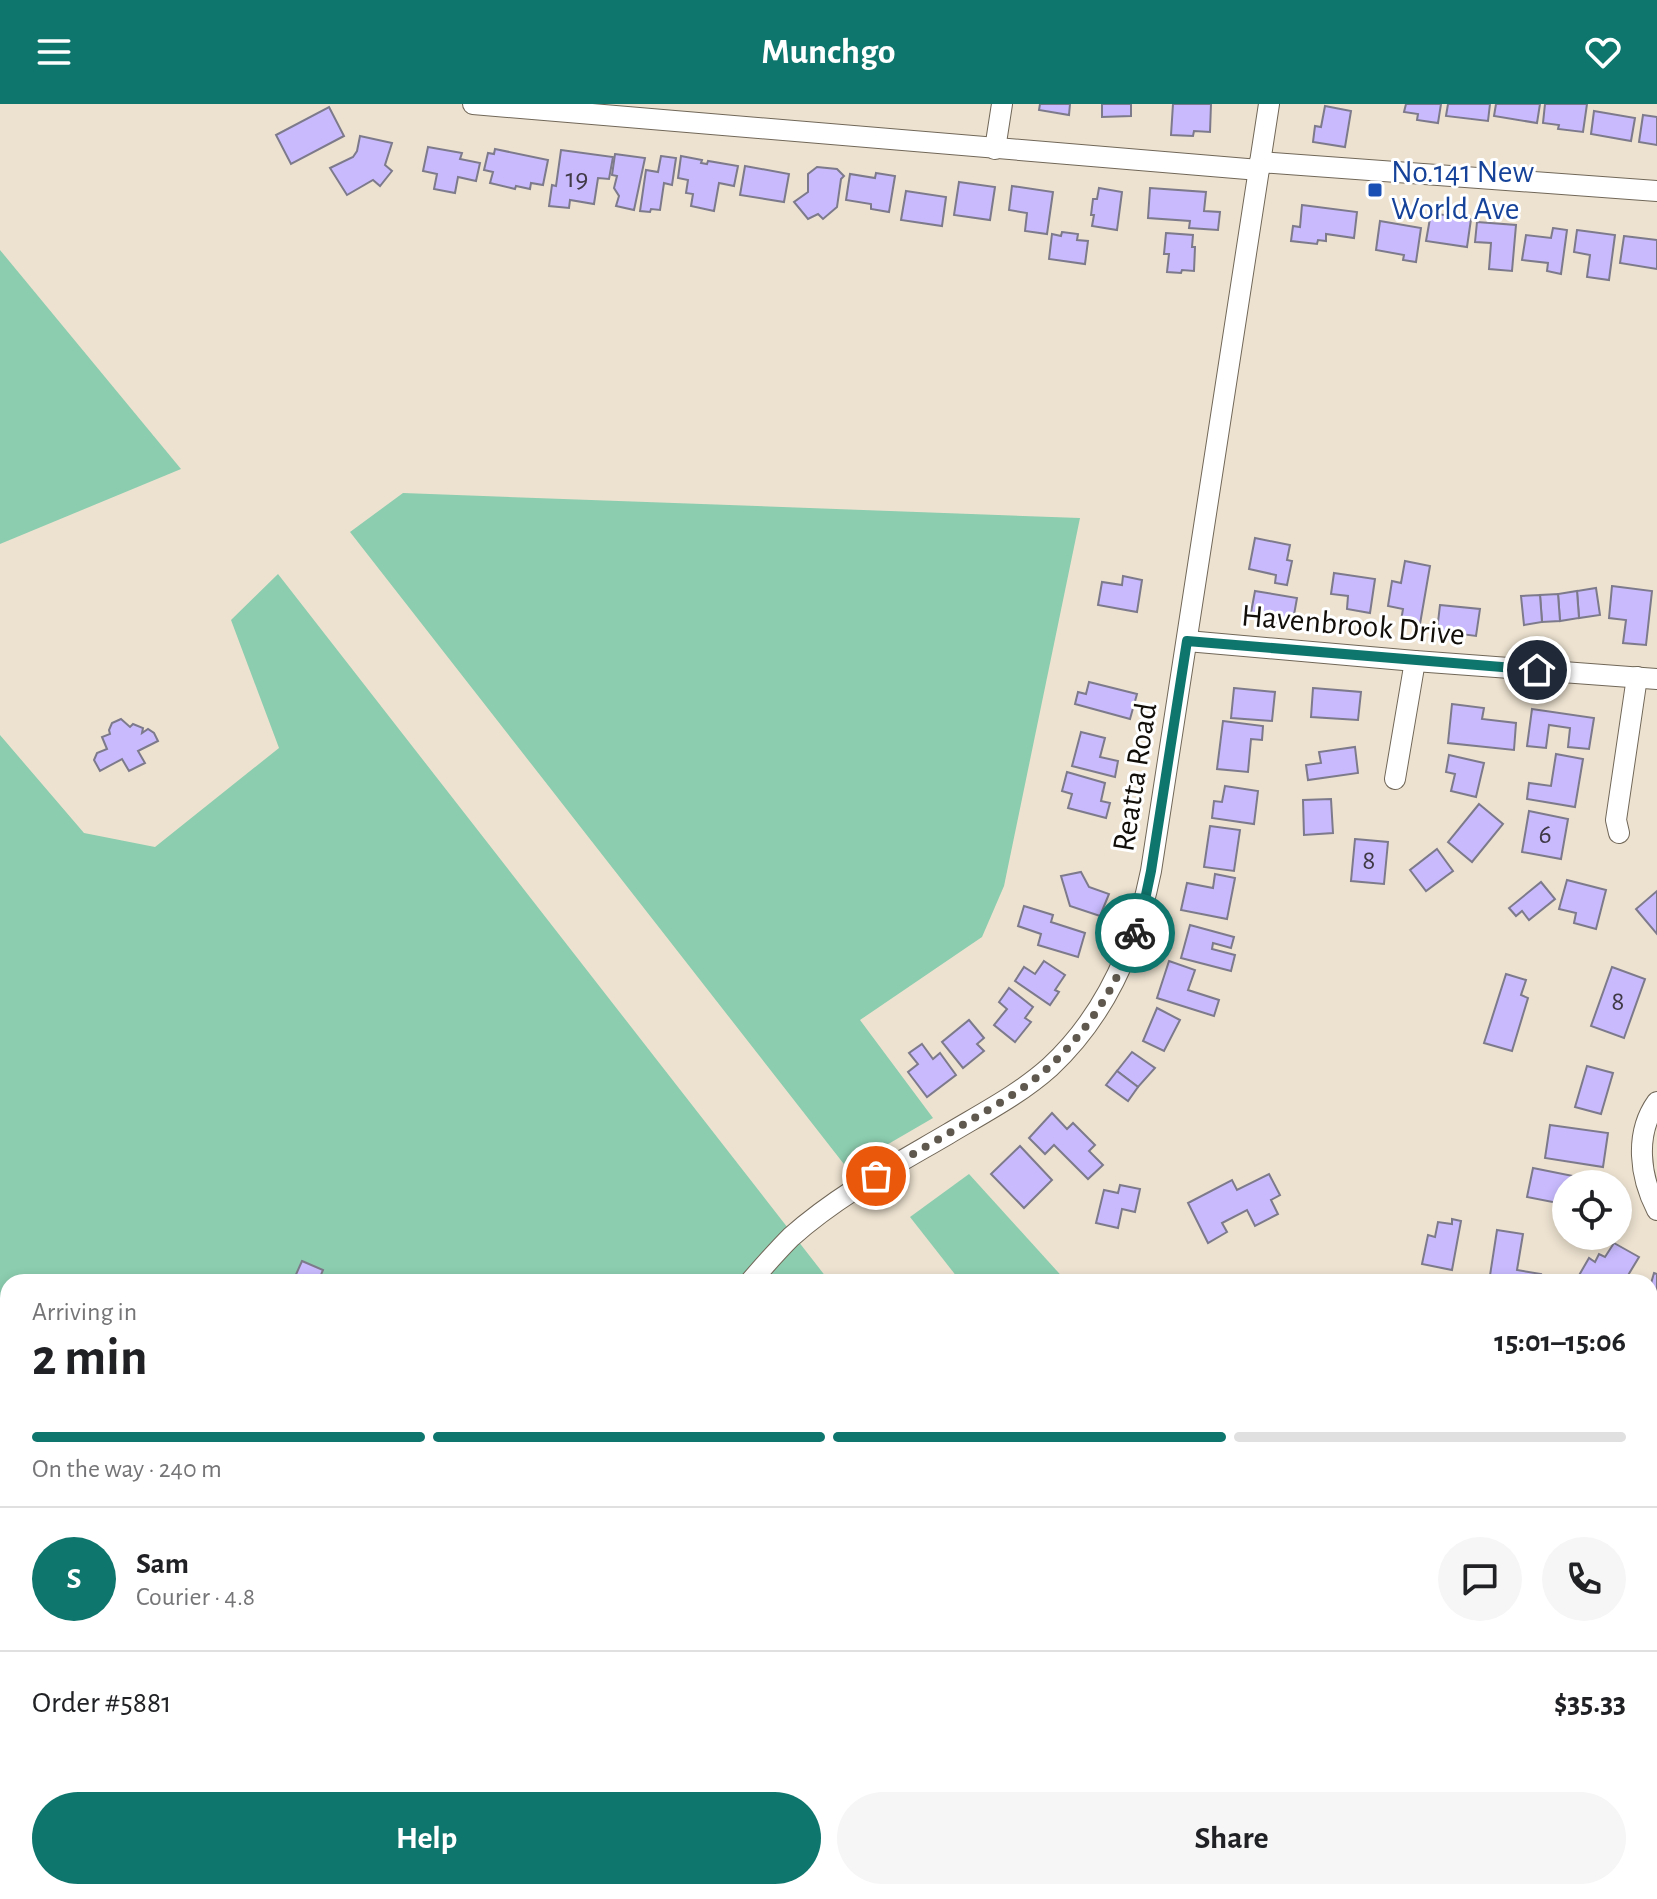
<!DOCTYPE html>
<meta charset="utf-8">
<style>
body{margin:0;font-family:"Alegreya Sans",sans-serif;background:#f6f6f6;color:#202124;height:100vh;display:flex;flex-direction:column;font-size:30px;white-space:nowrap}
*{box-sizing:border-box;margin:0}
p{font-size:26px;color:#757577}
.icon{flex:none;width:44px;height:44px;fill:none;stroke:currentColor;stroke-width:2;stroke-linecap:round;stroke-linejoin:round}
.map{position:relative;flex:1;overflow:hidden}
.sheet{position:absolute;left:0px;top:1170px;width:1658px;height:626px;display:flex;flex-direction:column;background:#fff;border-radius:24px 24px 0 0;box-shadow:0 4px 12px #0003}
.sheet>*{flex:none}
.buttons{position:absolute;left:1552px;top:1066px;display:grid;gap:16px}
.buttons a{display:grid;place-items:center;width:80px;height:80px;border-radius:50%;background:#fff;box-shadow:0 4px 12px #0003;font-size:40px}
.pin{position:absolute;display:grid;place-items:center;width:68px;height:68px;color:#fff;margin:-34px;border:4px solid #fff;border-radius:50%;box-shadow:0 2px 8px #0007}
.courier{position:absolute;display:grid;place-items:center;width:80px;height:80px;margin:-40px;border:6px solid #0f766e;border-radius:50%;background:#fff;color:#222;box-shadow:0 2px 10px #0007}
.overview em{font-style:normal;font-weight:700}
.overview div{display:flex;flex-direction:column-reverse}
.overview{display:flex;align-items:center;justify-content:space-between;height:136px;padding:0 32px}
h1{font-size:52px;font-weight:700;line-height:60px}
.bar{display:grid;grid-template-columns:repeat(4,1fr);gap:12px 8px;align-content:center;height:96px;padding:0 32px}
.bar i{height:10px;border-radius:6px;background:#e0e0e0}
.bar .current{background:#0f766e}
.bar p{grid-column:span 4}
.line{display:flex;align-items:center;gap:20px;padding:0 32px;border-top:2px solid #e0e0e0}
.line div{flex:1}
.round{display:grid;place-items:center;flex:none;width:84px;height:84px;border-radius:42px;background:#f6f6f6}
.cta{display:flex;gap:16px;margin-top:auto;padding:16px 32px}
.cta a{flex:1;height:92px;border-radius:48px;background:#0f766e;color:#fff;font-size:32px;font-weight:700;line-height:92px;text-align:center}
.cta a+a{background:#f6f6f6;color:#202124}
header{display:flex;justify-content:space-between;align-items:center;height:104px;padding:0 32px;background:#0f766e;color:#fff;font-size:36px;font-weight:700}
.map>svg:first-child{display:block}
.green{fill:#8ccdaf}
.water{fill:#40a2b4}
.building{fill:#c8bafd;stroke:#7d7a8b;stroke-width:2}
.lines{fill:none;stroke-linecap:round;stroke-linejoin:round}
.minor-casing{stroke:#716758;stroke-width:22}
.minor{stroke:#fff;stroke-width:20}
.done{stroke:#5e584e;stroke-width:8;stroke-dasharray:0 14.4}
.route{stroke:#0f766e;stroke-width:10}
.transit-dot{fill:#1a4fb4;stroke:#fff;stroke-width:3}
.labels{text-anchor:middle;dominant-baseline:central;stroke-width:6;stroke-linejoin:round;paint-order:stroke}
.number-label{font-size:28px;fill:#3f3845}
.transit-label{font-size:32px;fill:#164399;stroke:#fff;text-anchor:start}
.street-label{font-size:32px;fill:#110d08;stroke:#fff}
</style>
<header><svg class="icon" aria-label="menu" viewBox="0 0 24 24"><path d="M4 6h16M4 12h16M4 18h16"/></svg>Munchgo<svg class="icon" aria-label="heart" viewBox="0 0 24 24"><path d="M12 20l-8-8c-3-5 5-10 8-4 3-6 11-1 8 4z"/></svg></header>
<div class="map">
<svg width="1657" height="1795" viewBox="0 0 1657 1795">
<rect width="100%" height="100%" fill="#ede2d0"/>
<g class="green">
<polygon points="0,146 181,365 0,440"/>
<polygon points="403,389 1080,414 1004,782 982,833 860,916 933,1014 847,1064 350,428"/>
<polygon points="278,470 830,1178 8,1178 8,1606 0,1577 0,631 84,729 155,743 279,644 231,516"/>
<polygon points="969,1070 1067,1178 961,1178 910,1113"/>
<polygon points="1650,1300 1657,1301 1657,1795 1445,1795 1440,1788 1650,1788"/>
<polygon points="140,1788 1303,1788 1308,1795 141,1795"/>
</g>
<rect class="water" x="956" y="1788" width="84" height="7"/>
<g class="building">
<polygon points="1040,0 1070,0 1069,11 1039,6"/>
<polygon points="1102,0 1131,0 1131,12 1102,13"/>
<polygon points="1173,0 1211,0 1210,28 1194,27 1193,32 1171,31"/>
<polygon points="1406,0 1441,0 1438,19 1417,16 1418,10 1404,8"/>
<polygon points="1448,0 1490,0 1488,17 1446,12"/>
<polygon points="1496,0 1540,0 1537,19 1494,12"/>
<polygon points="1545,0 1587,0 1583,28 1558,25 1559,21 1543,19"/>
<polygon points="1325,2 1351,7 1345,43 1313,38 1315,22 1321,23"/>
<polygon points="329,3 344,32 291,60 276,31"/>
<polygon points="1594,7 1635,14 1631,37 1591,30"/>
<polygon points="1643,11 1657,13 1657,41 1639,38"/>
<polygon points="360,32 392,39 385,61 392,67 380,82 373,76 347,91 330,64 353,53 357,47"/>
<polygon points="428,43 462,49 460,55 480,59 476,77 458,73 455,89 434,85 437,70 423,67"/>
<polygon points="495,45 548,56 543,81 531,79 530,85 516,82 515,85 490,79 493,68 484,66 488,49 494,50"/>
<polygon points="561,46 613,53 609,75 598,74 594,100 570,96 569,104 549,102 552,81 556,82"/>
<polygon points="615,50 645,54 634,106 616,102 619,92 614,84 617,72 612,71"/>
<polygon points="661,52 676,54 672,81 664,79 660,106 651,105 650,108 640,107 646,66 658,68"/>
<polygon points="681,52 702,56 701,59 707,60 708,57 738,62 734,82 719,79 714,107 691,102 693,90 686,89 688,76 678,74"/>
<polygon points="745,62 789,70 784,98 740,91"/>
<polygon points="817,63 837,65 844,72 841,75 837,103 823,115 818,110 808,115 794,98 808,88 808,70"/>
<polygon points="876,69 895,72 889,108 871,105 871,100 846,96 850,70 875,74"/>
<polygon points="959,78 995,83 990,116 954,111"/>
<polygon points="1012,82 1053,88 1047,130 1025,127 1027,109 1009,106"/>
<polygon points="1099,84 1122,88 1117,126 1092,122 1094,111 1091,111 1093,95 1097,95"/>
<polygon points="1150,84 1206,88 1204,107 1220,108 1218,126 1189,124 1190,117 1148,114"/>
<polygon points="906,87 946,93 942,122 901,116"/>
<polygon points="1302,101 1357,108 1354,134 1326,130 1326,137 1318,136 1317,140 1291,137 1293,122 1300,123"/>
<polygon points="1431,109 1471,115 1467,143 1426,137"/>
<polygon points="1380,117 1421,124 1416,158 1403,156 1404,151 1376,146"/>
<polygon points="1477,118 1516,121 1512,167 1489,165 1491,139 1475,138"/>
<polygon points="1553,124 1567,126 1561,170 1547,167 1548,159 1522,156 1526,131 1551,134"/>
<polygon points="1577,126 1615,131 1609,176 1587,173 1590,151 1574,148"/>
<polygon points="1062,128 1078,130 1077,136 1088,137 1085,160 1049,155 1052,130 1061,132"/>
<polygon points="1166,129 1193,131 1192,143 1195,143 1194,167 1182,166 1181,169 1167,168 1169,150 1164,150"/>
<polygon points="1624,132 1657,136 1657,165 1620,159"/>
<polygon points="1255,434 1290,441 1287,456 1292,457 1287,481 1275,479 1276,471 1249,465"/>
<polygon points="1405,457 1430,462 1420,520 1401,517 1403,505 1388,502 1392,477 1401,479"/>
<polygon points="1334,469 1375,475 1370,509 1347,505 1348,492 1331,490"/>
<polygon points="1123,472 1142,476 1137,508 1098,501 1102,478 1122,481"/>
<polygon points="1612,482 1652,487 1646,541 1623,539 1626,516 1609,514"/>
<polygon points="1596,484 1600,511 1579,514 1577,487"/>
<polygon points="1255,487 1297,494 1292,522 1250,514"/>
<polygon points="1577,487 1579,514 1560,517 1558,490"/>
<polygon points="1558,490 1560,517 1542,518 1540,491"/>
<polygon points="1540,491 1542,518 1524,521 1521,492"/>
<polygon points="1440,501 1480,505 1476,532 1437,527"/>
<polygon points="1089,578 1137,590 1130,615 1075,600 1078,588 1086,590"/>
<polygon points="1234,584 1275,588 1272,617 1231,614"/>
<polygon points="1313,584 1361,588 1358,616 1311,613"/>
<polygon points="1452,600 1484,604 1482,615 1516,619 1514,646 1448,639"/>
<polygon points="1532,605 1594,614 1589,645 1568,643 1570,624 1549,621 1546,644 1527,642"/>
<polygon points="121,615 130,623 133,620 143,624 142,629 148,625 154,629 158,637 138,647 145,659 129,667 122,655 100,667 94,656 97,649 107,645 102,633 110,630 109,626 112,619"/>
<polygon points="1223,617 1263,622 1262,636 1251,635 1248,668 1217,665"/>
<polygon points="1081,628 1105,634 1100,653 1118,657 1115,673 1072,662"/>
<polygon points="1355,643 1358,669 1308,676 1306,661 1321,659 1319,648"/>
<polygon points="1556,650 1583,655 1575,703 1527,695 1529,679 1551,682"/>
<polygon points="1449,651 1484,659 1476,693 1451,687 1455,670 1446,668"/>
<polygon points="1067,668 1105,679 1101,697 1110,699 1106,714 1068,704 1072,690 1062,687"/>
<polygon points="1225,682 1258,687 1254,720 1212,714 1214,697 1222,698"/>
<polygon points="1331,695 1333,729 1304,731 1303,696"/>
<polygon points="1479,700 1503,720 1472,758 1448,738"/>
<polygon points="1529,707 1568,715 1561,755 1522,748"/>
<polygon points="1210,722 1240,726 1234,767 1204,763"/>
<polygon points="1355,735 1388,738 1384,780 1351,777"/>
<polygon points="1437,745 1453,767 1426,787 1410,766"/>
<polygon points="1081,768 1089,783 1109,790 1100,812 1070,802 1061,772"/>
<polygon points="1215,770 1235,774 1227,815 1181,806 1187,779 1213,784"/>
<polygon points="1567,776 1606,786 1596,825 1574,819 1576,809 1559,805"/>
<polygon points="1541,778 1555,795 1529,816 1522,807 1516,812 1509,804"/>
<polygon points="1657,787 1657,830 1636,805"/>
<polygon points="1024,802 1053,811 1051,818 1085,829 1078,853 1038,841 1041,830 1018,822"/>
<polygon points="1190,821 1234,833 1231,844 1213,839 1212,845 1235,851 1231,867 1181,854"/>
<polygon points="1044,857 1065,871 1055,886 1059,888 1050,901 1015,877 1024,863 1035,870"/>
<polygon points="1169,857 1195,866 1188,886 1219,896 1214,912 1157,894"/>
<polygon points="1612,863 1645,875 1624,934 1591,922"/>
<polygon points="1506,870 1526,876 1521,891 1528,894 1512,947 1484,939"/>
<polygon points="1009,884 1033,903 1025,914 1031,918 1015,938 994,921 1007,905 999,898"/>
<polygon points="1157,904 1180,916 1164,947 1143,937"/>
<polygon points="969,916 984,934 977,940 984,947 963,964 942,938"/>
<polygon points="922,940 933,955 940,949 956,971 927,993 908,968 918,960 909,949"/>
<polygon points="1132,948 1155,964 1138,983 1117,967"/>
<polygon points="1587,962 1613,969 1601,1010 1575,1003"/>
<polygon points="1117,967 1138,983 1128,997 1106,981"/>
<polygon points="1052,1009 1067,1025 1073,1019 1095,1041 1089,1047 1103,1061 1088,1075 1054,1041 1045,1050 1029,1034"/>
<polygon points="1550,1021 1608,1029 1603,1063 1545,1054"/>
<polygon points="1020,1042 1052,1076 1024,1104 991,1070"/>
<polygon points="1533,1064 1578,1073 1577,1080 1566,1080 1566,1109 1556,1107 1558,1099 1527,1093"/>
<polygon points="1269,1070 1280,1091 1271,1096 1278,1110 1255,1122 1247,1106 1222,1119 1227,1128 1208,1139 1188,1099 1232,1076 1237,1086"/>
<polygon points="1120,1081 1140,1085 1135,1108 1122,1105 1118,1124 1096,1119 1104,1086 1118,1089"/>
<polygon points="1452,1115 1461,1117 1452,1166 1422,1160 1428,1131 1435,1133 1438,1118 1452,1120"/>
<polygon points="1497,1126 1523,1130 1517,1166 1541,1170 1539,1178 1489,1178"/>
<polygon points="1614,1139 1639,1153 1624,1178 1580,1178 1582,1175 1578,1173 1589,1154 1595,1158 1599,1150 1605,1153"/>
<polygon points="302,1157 323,1166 318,1178 289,1178 291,1174 294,1175"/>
<polygon points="1654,1169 1657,1170 1657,1226 1650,1224 1650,1183"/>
</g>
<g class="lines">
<defs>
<g id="minor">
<polyline points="473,0 1259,66"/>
<polyline points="995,45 1002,0"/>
<polyline points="1260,58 1657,87"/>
<polyline points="1187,537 1415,557 1657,575"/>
<polyline points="1395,675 1415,557"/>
<polyline points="1619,729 1616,716 1637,573"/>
<path d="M1657,998C1634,1030 1640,1073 1657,1106"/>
<path d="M750,1178C763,1163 777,1147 791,1133C838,1091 895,1061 948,1030C983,1009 1020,990 1050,963C1107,910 1136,841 1151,767L1269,0"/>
<polyline points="599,1788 601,1795"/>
<polyline points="885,1795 895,1788"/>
</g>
</defs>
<use href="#minor" class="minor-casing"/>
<use href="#minor" class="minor"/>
</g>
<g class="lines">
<path class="done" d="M876,1072C909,1052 943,1033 976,1013C1002,998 1029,982 1051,961C1089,925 1119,879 1135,829"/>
<polyline class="route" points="1135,829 1143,805 1151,767 1187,537 1537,566"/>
</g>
<rect class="transit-dot" x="1367" y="78" width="16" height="16" rx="4"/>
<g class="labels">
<g class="number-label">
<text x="577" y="75">19</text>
<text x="1545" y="731">6</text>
<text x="1369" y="757">8</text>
<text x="1618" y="898">8</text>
</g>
<g class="transit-label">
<text x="1391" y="68">No.141 New<tspan x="1391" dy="37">World Ave</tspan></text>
</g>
<g class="street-label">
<text transform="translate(1353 521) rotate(5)">Havenbrook Drive</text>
<text transform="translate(1135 673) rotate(-81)">Reatta Road</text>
</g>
</g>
</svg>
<div class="buttons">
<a><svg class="icon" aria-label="locate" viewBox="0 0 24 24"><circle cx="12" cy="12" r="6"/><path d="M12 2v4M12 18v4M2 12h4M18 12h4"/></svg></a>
</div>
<div class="pin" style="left:876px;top:1072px;background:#ea580c"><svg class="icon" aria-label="bag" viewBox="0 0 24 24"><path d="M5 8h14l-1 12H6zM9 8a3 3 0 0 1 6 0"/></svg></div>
<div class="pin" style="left:1537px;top:566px;background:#1f2937"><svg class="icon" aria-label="home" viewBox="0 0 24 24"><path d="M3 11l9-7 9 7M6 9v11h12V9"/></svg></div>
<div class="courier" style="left:1135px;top:829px"><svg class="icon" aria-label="bike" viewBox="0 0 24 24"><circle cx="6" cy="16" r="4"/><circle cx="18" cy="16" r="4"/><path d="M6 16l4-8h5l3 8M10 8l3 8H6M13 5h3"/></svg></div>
<section class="sheet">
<div class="overview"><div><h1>2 min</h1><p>Arriving in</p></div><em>15:01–15:06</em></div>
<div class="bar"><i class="current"></i><i class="current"></i><i class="current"></i><i></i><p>On the way · 240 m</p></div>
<div class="line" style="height:144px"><b class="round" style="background:#0f766e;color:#fff">S</b><div><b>Sam</b><p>Courier · 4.8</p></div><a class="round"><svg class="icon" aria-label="chat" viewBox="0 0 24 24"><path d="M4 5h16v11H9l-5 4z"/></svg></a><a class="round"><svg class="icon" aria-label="phone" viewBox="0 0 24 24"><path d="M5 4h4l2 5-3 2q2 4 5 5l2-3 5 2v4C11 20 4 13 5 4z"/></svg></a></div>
<div class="line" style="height:104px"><div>Order #5881</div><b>$35.33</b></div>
<div class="cta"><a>Help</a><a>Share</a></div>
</section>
</div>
